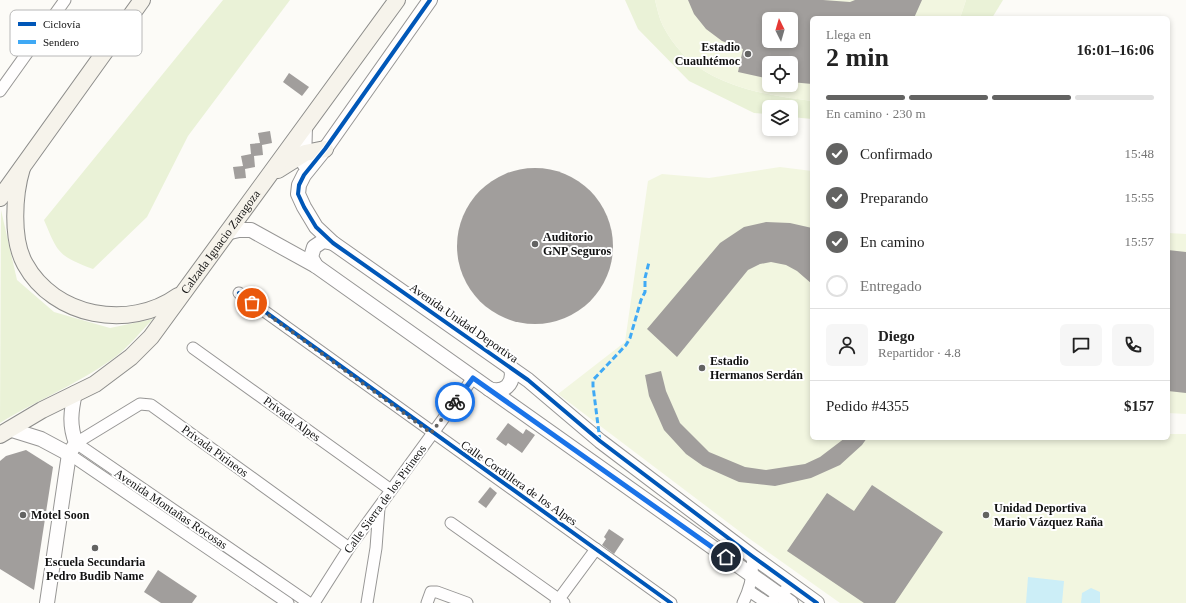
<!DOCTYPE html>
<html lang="es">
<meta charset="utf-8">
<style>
body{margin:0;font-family:"Times New Roman",serif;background:#f6f6f6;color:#222;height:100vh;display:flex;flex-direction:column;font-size:15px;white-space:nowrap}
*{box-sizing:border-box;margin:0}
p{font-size:13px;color:#767676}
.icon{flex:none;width:22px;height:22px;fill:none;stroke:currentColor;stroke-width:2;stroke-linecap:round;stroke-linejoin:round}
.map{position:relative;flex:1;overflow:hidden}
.drawer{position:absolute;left:810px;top:16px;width:360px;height:424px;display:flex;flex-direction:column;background:#fff;border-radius:6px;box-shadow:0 2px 6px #0003}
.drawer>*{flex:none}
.needle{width:26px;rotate:355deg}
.tools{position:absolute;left:762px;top:12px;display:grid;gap:8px}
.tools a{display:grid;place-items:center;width:36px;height:36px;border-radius:6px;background:#fff;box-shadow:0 2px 6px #0003;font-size:20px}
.pin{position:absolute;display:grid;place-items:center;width:34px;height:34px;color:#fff;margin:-17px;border:2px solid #fff;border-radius:50%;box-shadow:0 1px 4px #0007}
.courier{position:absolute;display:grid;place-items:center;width:40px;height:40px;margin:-20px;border:3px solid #1a73e8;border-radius:50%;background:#fff;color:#222;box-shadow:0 1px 5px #0007}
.summary em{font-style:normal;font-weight:600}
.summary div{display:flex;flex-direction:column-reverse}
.summary{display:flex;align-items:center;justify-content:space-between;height:68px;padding:0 16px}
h1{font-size:26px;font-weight:600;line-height:30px}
.bar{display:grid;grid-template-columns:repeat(4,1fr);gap:6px 4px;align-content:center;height:48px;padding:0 16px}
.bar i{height:5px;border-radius:3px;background:#e0e0e0}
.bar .current{background:#636362}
.bar p{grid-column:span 4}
.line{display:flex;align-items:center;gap:10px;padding:0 16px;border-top:1px solid #e0e0e0}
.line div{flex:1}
.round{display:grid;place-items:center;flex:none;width:42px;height:42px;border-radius:6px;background:#f6f6f6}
ol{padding:0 16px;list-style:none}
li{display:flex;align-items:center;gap:12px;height:44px}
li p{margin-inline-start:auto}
li .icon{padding:4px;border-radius:50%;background:#636362;color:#fff;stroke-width:4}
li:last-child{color:#767676}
li i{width:22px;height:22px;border:2px solid #e0e0e0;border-radius:50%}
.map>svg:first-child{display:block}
.green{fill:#eaf2d7}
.pitch{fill:#f2f6e0;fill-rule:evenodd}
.water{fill:#cceef7}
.building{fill:#a19e9c;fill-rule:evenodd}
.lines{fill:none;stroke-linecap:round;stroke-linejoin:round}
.minor-casing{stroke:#979695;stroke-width:13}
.tertiary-casing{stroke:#979695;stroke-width:16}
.secondary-casing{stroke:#8d8d8b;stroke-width:18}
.minor{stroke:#fffefe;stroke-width:11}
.tertiary{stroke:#fffefe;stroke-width:14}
.secondary{stroke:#f6f3eb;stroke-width:16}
.quiet{stroke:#3fa9f5;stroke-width:3;stroke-dasharray:6 3;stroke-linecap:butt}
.cycleway-casing{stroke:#fff;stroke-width:6}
.cycleway{stroke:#0057b8;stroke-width:4}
.done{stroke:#636362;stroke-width:4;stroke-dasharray:0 7.2}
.route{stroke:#1a73e8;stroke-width:5}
.poi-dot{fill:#636362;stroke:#fff;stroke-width:1.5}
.labels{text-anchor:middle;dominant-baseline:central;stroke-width:4;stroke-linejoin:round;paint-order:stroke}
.poi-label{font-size:12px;font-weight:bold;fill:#111;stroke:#fff;text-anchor:start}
.street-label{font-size:12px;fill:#111;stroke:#fff}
.key{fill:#fff;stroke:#b8b8b8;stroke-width:1}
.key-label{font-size:11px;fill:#111}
</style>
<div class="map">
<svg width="1186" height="603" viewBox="0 0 1186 603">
<rect width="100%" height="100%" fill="#fcfbf7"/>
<g class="green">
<path d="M223,0H290L188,136L147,217L93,269C58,256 58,253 44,220Z"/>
<path d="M625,0H655C657,8 659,18 663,26C693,84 754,93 812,101V119L791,117V107H769V114L754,113L689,81L638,29Z"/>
<polygon points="966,0 1003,0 992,18 960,18"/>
<path d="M1,210L17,280L54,312L110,328L153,319C142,330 131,344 119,354C83,382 39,399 0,423Z"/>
</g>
<g class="pitch">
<path d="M655,0H966L960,18H812V101C754,93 693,84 663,26C659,18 657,8 655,0ZM769,19H791V41H769ZM769,63H791V85H769Z"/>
<polygon points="780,167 812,171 812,438 1168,438 1168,434 1186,434 1186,603 840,603 747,537 558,394 625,342 648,181 662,174 709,178"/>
<polygon points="1168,233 1186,234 1186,414 1168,413"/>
</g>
<g class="water">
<polygon points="1028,577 1064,581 1062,603 1026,603"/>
<polygon points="1091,588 1100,592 1100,603 1081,603 1082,593"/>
</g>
<g class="building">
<path d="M688,0H823L850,2L855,0H922L914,18H812V84L791,82V63H769V79L738,72L743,49L722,41L706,29L694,14ZM769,19H791V41H769Z"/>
<polygon points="289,73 309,87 302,96 283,82"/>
<polygon points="270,131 272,143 262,145 263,155 254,156 255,167 245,169 246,178 235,179 233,167 243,166 241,156 251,154 250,144 260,143 258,133"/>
<circle cx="535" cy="246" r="78"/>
<polygon points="766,222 790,223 812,228 812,284 797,271 786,265 771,262 760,264 748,270 677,357 647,329 720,243 744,227"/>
<polygon points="1168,250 1186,252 1186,393 1168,391"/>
<polygon points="661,371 666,391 680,423 709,452 745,467 766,470 805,464 820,457 845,438 867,438 862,445 840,465 811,478 775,486 739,482 703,466 686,454 664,430 649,396 645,375"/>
<polygon points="508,423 523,434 526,429 535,435 522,453 508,443 506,446 496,439"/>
<polygon points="26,450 53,467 34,590 0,569 0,461 6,456"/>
<polygon points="872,485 943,532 895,603 864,603 787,551 827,493 854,511"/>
<polygon points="490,487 497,493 486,508 478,502"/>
<polygon points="609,529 624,539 614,554 602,545 606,539 604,537"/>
<polygon points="158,570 197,596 192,603 161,603 144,592"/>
</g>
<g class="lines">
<defs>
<g id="minor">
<polyline points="0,91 65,0"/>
<polyline points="239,293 671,603"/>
<polyline points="193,348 391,490"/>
<polyline points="69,454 288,603"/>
<polyline points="451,523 564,603"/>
<polyline points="749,591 767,603"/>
<polyline points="309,603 76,443 140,404 151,405 349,548"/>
<polyline points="314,603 349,548 473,378"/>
<polyline points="367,603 376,548 379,508"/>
<polyline points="427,603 431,592 437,592 467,603"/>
<polyline points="556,603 596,549"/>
<path d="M743,603C750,589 754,572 752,556"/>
<polyline points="770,603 788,588 795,587"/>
</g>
<g id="tertiary">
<polyline points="430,0 325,149 304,175 299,185 298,194 304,207 316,227 333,243 528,380 600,441 752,556 817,603"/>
<polyline points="304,164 305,126"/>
<polyline points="226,233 239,230 251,230 316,266 791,603"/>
<polyline points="316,266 311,257 314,247 323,241 333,243"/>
<path d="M489,389C504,394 515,384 511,368"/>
<polyline points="9,429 41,439 69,454"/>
<path d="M47,603L69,454L76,443C69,425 71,411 75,393"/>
</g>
<g id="secondary">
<path d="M22,168C14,194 11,239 25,264C54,317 129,331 178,296"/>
<polyline points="278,170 305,153 325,149"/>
<polyline points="0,198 142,0"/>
<path id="s1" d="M0,435L42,410L95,384L131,357L151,337L397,0"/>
</g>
</defs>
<use href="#minor" class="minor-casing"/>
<use href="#tertiary" class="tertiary-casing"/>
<use href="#secondary" class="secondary-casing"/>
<use href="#minor" class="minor"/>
<use href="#tertiary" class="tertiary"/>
<use href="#secondary" class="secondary"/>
<polyline class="quiet" points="600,441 593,386 593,380 626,345 630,338 641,300 645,292 645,278 649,262"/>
<defs>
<g id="cycleway">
<polyline points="430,0 325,149 304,175 299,185 298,194 304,207 316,227 333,243 528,380 600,441 752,556 817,603"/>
<polyline points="239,293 671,603"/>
</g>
</defs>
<use href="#cycleway" class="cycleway-casing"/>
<use href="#cycleway" class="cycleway"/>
</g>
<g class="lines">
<polyline class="done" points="252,303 431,433 455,402"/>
<polyline class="route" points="455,402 473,378 726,557"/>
</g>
<g class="poi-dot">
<circle cx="748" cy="54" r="4"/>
<circle cx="535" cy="244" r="4"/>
<circle cx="702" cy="368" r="4"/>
<circle cx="23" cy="515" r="4"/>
<circle cx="986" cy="515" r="4"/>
<circle cx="95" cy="548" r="4"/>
</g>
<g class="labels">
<g class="poi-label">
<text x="740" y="47" text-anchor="end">Estadio<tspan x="740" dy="14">Cuauhtémoc</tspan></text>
<text x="543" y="237">Auditorio<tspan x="543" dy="14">GNP Seguros</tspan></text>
<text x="710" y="361">Estadio<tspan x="710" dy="14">Hermanos Serdán</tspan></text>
<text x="994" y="508">Unidad Deportiva<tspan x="994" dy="14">Mario Vázquez Raña</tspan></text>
<text x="31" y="515">Motel Soon</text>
<text x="95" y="562" text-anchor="middle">Escuela Secundaria<tspan x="95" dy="14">Pedro Budib Name</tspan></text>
</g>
<g class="street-label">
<text stroke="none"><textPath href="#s1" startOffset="299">Calzada Ignacio Zaragoza</textPath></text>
<text transform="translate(464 323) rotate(35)">Avenida Unidad Deportiva</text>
<text transform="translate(292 419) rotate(36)">Privada Alpes</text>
<text transform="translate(215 451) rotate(36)">Privada Pirineos</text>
<text transform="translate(519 483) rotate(35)">Calle Cordillera de los Alpes</text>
<text transform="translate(385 499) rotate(-54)">Calle Sierra de los Pirineos</text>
<text transform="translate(171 509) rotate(34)">Avenida Montañas Rocosas</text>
</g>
</g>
<rect x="10" y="10" width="132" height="46" rx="6" class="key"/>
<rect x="18" y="22" width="18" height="4" fill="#0057b8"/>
<rect x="18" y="40" width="18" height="4" fill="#3fa9f5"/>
<g class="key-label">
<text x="43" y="28">Ciclovía</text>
<text x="43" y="46">Sendero</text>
</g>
</svg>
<div class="tools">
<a><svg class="needle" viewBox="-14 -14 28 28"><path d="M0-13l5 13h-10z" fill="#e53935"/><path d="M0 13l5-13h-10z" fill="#767676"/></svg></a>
<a><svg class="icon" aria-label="locate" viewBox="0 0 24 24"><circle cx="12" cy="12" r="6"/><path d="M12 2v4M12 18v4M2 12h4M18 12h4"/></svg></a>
<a><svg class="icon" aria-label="layers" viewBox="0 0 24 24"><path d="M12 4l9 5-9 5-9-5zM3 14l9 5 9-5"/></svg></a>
</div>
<div class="pin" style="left:252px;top:303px;background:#ea580c"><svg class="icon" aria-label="bag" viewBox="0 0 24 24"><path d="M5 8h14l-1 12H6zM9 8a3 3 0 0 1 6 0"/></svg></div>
<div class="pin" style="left:726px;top:557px;background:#1f2937"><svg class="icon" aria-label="home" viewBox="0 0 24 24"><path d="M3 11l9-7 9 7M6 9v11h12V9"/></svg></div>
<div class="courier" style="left:455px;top:402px"><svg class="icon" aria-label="bike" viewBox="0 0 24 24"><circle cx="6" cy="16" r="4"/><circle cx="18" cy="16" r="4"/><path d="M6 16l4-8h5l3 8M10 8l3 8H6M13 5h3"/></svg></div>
<section class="drawer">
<div class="summary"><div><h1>2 min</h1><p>Llega en</p></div><em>16:01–16:06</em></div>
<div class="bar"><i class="current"></i><i class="current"></i><i class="current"></i><i></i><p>En camino · 230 m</p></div>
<ol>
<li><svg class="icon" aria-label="check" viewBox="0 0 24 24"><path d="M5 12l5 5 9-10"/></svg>Confirmado<p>15:48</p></li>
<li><svg class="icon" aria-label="check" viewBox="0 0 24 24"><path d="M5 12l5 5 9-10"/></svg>Preparando<p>15:55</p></li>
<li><svg class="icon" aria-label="check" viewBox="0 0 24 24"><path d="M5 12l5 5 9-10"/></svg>En camino<p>15:57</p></li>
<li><i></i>Entregado</li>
</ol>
<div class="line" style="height:72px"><a class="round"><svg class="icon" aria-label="person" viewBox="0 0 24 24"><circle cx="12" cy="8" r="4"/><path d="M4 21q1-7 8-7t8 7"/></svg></a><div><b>Diego</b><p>Repartidor · 4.8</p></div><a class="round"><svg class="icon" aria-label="chat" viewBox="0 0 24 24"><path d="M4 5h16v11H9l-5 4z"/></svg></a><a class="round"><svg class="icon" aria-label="phone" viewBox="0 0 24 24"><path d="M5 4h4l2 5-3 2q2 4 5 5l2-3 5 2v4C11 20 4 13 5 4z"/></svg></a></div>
<div class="line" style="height:52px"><div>Pedido #4355</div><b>$157</b></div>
</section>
</div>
